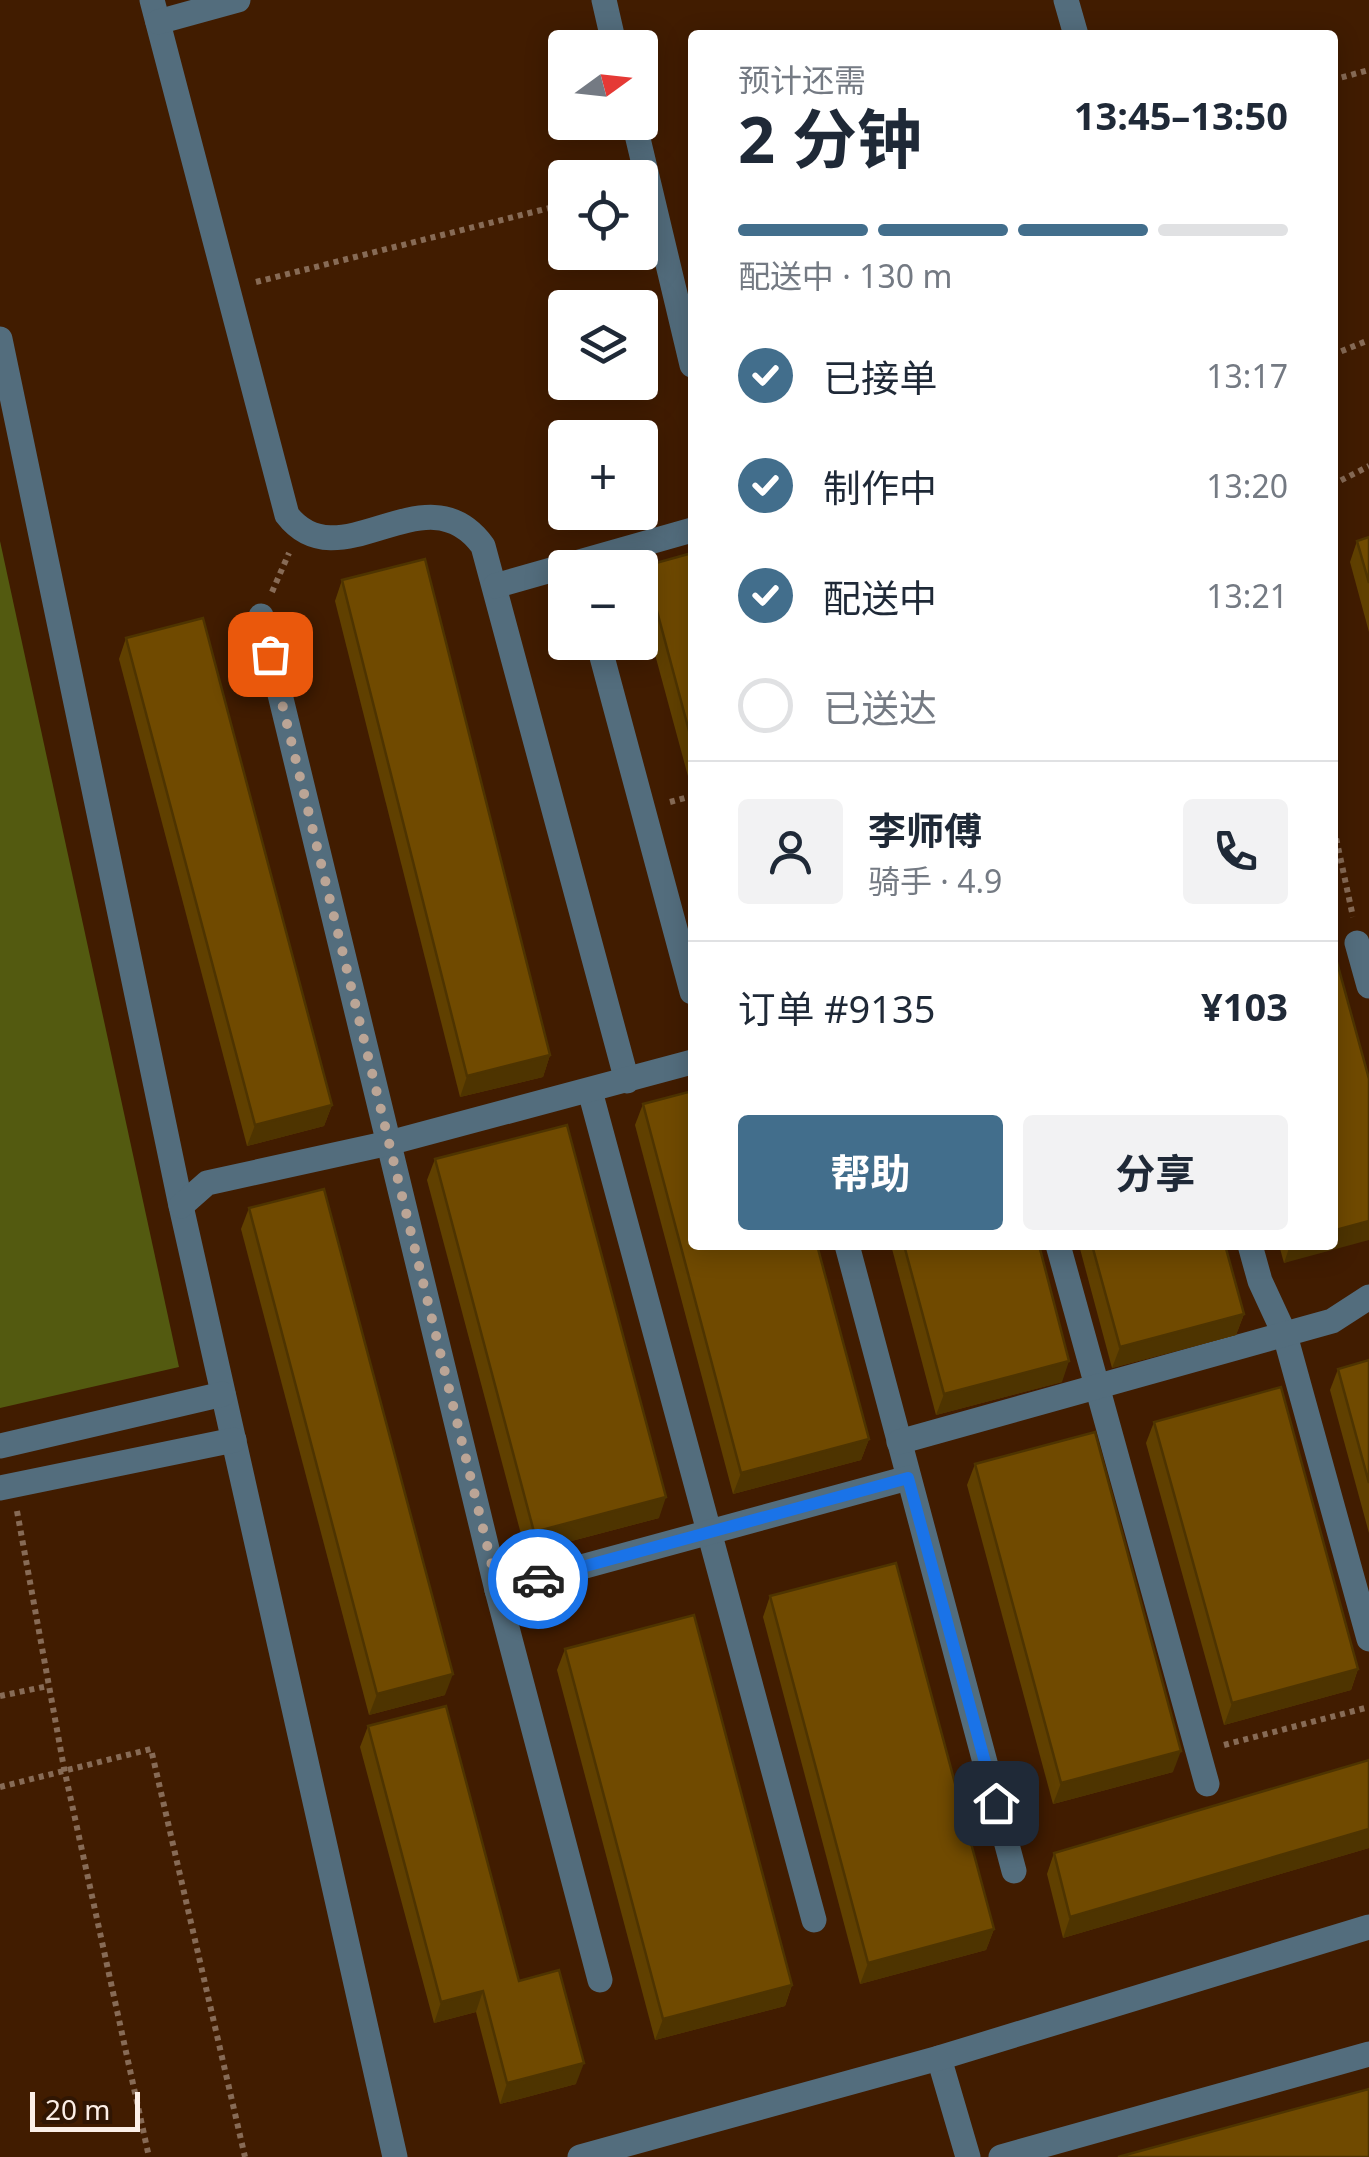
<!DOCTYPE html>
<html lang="zh">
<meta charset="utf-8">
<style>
body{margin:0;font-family:"Noto Sans","Noto Sans SC",sans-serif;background:#f2f2f3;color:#1f2937;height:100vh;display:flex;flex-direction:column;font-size:38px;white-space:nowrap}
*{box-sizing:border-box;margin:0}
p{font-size:32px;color:#747a83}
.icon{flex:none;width:55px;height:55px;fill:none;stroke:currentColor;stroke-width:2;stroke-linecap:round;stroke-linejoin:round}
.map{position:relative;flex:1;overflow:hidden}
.drawer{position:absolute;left:688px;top:30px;width:650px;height:1220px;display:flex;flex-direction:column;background:#fff;border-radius:10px;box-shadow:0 5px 25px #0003}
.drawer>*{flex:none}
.needle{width:65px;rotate:75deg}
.fabs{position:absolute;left:548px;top:30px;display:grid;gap:20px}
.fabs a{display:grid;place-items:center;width:110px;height:110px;border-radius:10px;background:#fff;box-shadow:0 5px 25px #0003;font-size:50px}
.scale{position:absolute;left:30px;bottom:25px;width:110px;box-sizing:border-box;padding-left:10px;border:5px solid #fcefe7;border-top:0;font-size:28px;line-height:35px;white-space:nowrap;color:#fcefe7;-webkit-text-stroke:8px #301603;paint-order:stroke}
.pin{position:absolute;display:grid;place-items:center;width:85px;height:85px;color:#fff;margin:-42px;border-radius:20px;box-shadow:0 5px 15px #0006}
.courier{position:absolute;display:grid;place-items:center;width:100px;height:100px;margin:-50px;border:8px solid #1a73e8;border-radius:50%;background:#fff;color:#222;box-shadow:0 2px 12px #0007}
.summary em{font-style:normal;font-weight:700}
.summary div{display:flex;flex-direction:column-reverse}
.summary{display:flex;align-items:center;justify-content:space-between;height:170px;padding:0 50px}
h1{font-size:65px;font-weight:700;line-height:75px}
.bar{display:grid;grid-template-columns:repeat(4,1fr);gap:15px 10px;align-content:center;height:120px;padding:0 50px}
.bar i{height:12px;border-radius:8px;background:#e0e1e3}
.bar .on{background:#426e8c}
.bar p{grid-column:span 4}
.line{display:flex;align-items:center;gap:25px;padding:0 50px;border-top:2px solid #e0e1e3}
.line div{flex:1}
.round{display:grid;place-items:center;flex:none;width:105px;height:105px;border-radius:10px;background:#f2f2f3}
ol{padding:0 50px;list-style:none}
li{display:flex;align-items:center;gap:30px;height:110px}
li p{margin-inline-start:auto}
li .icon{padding:10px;border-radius:50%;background:#426e8c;color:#fff;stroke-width:4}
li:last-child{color:#747a83}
li i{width:55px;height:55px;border:5px solid #e0e1e3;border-radius:50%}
.cta{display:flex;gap:20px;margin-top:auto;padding:20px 50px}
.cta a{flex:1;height:115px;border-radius:10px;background:#426e8c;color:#fff;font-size:40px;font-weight:700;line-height:115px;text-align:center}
.cta a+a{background:#f2f2f3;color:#1f2937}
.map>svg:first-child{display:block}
.forest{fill:#535a10}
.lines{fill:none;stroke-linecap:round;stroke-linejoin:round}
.path{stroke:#876b56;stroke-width:6;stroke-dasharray:5 5;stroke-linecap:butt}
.minor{stroke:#536d7d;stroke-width:25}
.wall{fill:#604000}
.shaded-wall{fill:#4e3400}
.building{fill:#704a00;stroke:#4e3400;stroke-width:2.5}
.done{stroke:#bba596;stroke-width:10;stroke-dasharray:0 18}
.route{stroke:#1a73e8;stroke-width:12}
</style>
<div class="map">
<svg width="1369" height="2157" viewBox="0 0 1369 2157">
<rect width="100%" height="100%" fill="#411c00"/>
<polygon class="forest" points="0,541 179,1367 0,1408"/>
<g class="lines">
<g class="path">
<polyline points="1332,80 1369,70"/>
<polyline points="256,282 565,204"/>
<polyline points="1332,355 1369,340"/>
<polyline points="1332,485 1369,466"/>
<polyline points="272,592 289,553"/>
<polyline points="670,802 692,796"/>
<polyline points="1332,819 1353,917"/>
<polyline points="17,1511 64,1768 149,2157"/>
<polyline points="0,1696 48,1686"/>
<polyline points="1224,1745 1369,1707"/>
<polyline points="0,1787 151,1749 245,2157"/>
</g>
<g class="minor">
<path d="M152,0L287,515C340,584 426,467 483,546L627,1081"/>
<polyline points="604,0 615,48"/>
<polyline points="1066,0 1076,35"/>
<polyline points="158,22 238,0"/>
<polyline points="634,122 692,365"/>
<polyline points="0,339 181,1206 395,2157"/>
<polyline points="495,586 692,530"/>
<polyline points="261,616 497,1590 600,1980"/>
<polyline points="598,642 692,992"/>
<polyline points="1357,943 1369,986"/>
<polyline points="590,1091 814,1920"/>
<polyline points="181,1206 207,1183 389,1143 692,1062"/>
<polyline points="847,1245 1014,1871"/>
<polyline points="1058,1245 1207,1784"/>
<polyline points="1250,1245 1260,1281 1285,1335 1369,1639"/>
<polyline points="899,1442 1332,1321 1369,1297"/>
<polyline points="0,1446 223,1394"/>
<polyline points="0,1488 234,1440"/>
<polyline points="497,1590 908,1478"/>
<polyline points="939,2058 968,2157"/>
<polyline points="580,2157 939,2058 1369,1927"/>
<polyline points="1001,2157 1369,2054"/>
</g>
</g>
<g class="wall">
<polygon points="1369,537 1369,632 1350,562 1357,541"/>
<polygon points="692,553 692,791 640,599 640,579 645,566"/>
<polygon points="342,580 550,1055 543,1077 460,1097 335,601"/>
<polygon points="126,638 332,1105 324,1126 247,1146 119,659"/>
<polygon points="643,1104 869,1439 861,1460 733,1494 635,1125"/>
<polygon points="435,1159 659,1518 526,1553 427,1180"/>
<polygon points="249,1208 445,1695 369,1715 241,1229"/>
<polygon points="891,1245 1039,1245 1062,1382 936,1415"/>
<polygon points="1079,1245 1225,1245 1244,1314 1236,1335 1112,1368"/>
<polygon points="1279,1245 1332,1245 1284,1263"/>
<polygon points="1369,1360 1369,1533 1330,1390 1338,1369"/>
<polygon points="1154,1422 1358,1669 1351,1690 1224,1725 1146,1443"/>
<polygon points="975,1464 1173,1772 1053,1804 967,1485"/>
<polygon points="770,1596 994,1929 986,1950 860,1984 763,1617"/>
<polygon points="565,1649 792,1985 785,2006 655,2040 557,1670"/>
<polygon points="368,1726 519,1981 576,2084 500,2104 476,2012 434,2023 360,1747"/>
<polygon points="1369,1760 1369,1848 1063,1938 1047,1874 1054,1853"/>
</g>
<g class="shaded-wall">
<polygon points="550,1055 543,1077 460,1097 467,1076"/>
<polygon points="332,1105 324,1126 247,1146 255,1125"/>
<polygon points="1369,1221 1369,1240 1284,1263 1290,1245 1332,1245 1332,1231"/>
<polygon points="1244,1314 1236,1335 1112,1368 1120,1347"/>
<polygon points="1069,1361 1062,1382 936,1415 944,1394"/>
<polygon points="869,1439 861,1460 733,1494 741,1473"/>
<polygon points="666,1497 659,1518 526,1553 534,1532"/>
<polygon points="1358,1669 1351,1690 1224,1725 1232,1703"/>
<polygon points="453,1674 445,1695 369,1715 377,1694"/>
<polygon points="1181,1751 1173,1772 1053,1804 1061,1783"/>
<polygon points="1369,1829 1369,1848 1063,1938 1070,1917"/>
<polygon points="994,1929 986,1950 860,1984 868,1963"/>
<polygon points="792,1985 785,2006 655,2040 663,2019"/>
<polygon points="483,1991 476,2012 434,2023 441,2002"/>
<polygon points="584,2063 576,2084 500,2104 507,2083"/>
</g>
<g class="building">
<polygon points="1369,537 1369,583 1357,541"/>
<polygon points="692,553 692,742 645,566"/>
<polygon points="425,559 550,1055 467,1076 342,580"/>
<polygon points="203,618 332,1105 255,1125 126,638"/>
<polygon points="1332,944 1369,1079 1369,1221 1332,1231"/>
<polygon points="692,1091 692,1245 817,1245 869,1439 741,1473 643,1104"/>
<polygon points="567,1125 666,1497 534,1532 435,1159"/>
<polygon points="324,1189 453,1674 377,1694 249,1208"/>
<polygon points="904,1245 1039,1245 1069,1361 944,1394"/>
<polygon points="1092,1245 1225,1245 1244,1314 1120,1347"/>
<polygon points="1369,1360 1369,1483 1338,1369"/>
<polygon points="1281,1387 1358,1669 1232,1703 1154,1422"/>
<polygon points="1095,1432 1181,1751 1061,1783 975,1464"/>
<polygon points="896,1563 994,1929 868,1963 770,1596"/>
<polygon points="694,1615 792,1985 663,2019 565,1649"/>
<polygon points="446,1706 519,1981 559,1970 584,2063 507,2083 483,1991 441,2002 368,1726"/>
<polygon points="1369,1760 1369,1829 1070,1917 1054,1853"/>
<polygon points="1369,2089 1369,2157 1118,2157"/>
</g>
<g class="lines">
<polyline class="done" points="270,654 498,1590 538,1579"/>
<polyline class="route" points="538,1579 908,1478 996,1803"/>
</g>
</svg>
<div class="fabs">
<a><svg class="needle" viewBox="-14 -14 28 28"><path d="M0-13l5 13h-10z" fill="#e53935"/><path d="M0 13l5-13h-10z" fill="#747a83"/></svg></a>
<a><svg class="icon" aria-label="locate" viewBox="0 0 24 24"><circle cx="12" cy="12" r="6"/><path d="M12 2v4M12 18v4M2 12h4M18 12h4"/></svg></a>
<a><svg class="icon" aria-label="layers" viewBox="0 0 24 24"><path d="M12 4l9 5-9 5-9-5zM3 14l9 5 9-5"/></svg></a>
<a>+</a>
<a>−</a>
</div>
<div class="scale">20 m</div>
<div class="pin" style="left:270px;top:654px;background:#ea580c"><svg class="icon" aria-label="bag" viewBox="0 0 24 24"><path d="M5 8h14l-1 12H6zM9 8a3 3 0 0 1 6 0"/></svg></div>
<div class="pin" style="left:996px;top:1803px;background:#1f2937"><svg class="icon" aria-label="home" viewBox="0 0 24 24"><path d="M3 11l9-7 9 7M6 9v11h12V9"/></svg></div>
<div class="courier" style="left:538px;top:1579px"><svg class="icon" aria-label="car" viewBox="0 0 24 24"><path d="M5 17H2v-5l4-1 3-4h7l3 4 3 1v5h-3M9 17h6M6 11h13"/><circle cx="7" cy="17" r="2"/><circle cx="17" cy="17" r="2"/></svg></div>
<section class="drawer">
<div class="summary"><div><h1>2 分钟</h1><p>预计还需</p></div><em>13:45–13:50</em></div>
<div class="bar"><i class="on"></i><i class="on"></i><i class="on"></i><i></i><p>配送中 · 130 m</p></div>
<ol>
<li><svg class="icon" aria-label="check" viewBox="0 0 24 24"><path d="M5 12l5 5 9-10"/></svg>已接单<p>13:17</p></li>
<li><svg class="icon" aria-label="check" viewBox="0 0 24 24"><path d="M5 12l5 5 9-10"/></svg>制作中<p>13:20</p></li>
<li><svg class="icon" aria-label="check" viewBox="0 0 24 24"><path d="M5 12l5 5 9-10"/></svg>配送中<p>13:21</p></li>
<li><i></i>已送达</li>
</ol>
<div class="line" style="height:180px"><a class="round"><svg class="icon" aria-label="person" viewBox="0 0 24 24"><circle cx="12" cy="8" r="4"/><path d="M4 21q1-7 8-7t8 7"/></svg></a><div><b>李师傅</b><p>骑手 · 4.9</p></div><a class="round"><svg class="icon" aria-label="phone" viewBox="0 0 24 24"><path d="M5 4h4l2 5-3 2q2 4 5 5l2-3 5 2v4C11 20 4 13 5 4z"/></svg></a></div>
<div class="line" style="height:130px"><div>订单 #9135</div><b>¥103</b></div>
<div class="cta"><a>帮助</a><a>分享</a></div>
</section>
</div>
